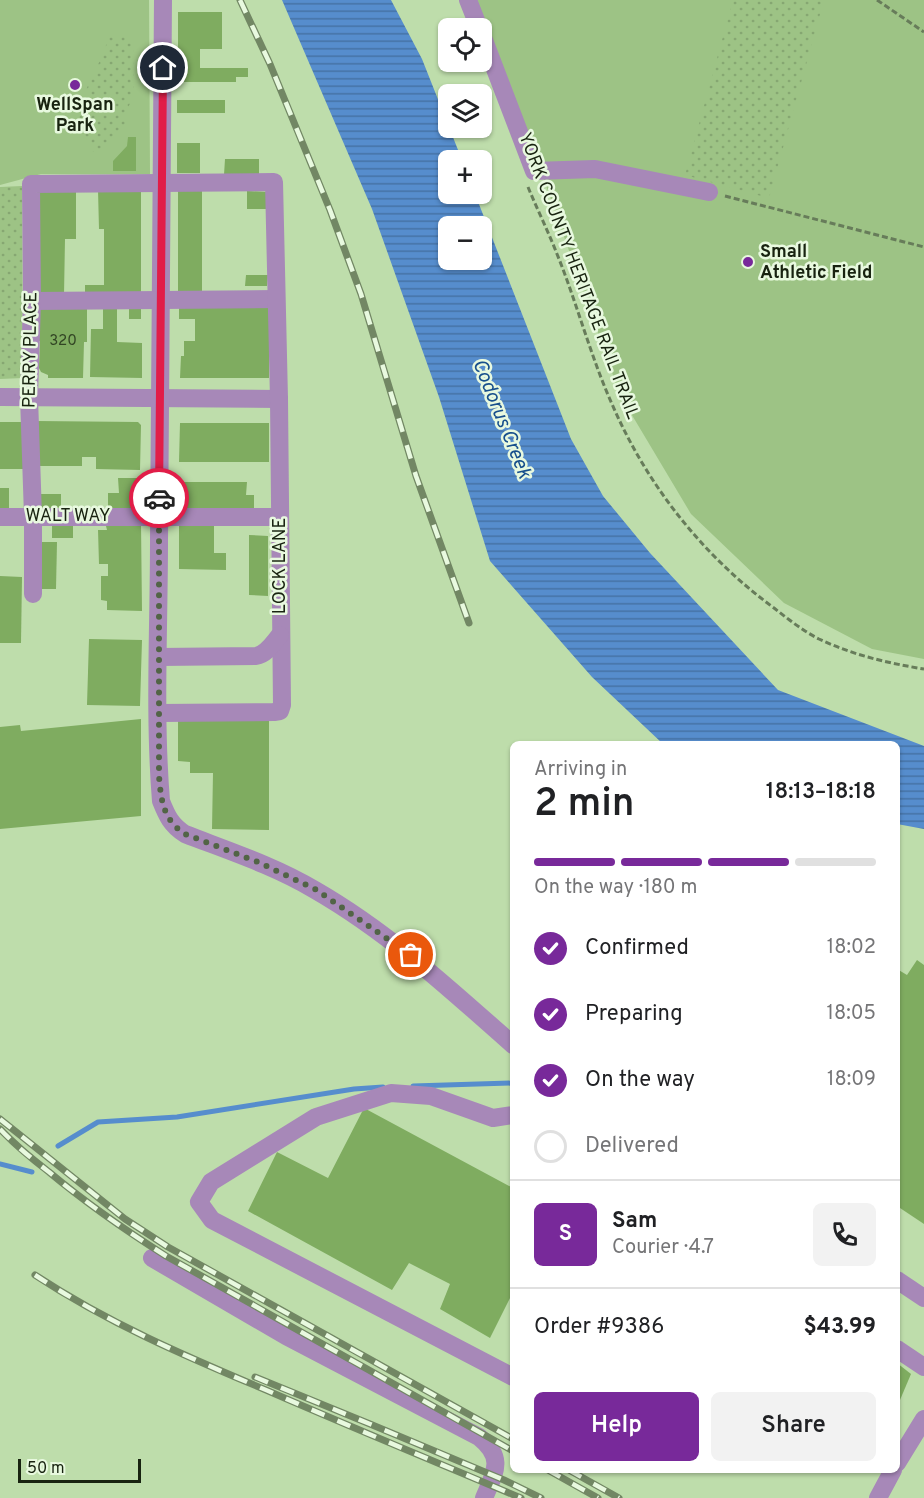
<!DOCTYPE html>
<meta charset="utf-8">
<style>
body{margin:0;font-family:Overpass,sans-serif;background:#f2f2f2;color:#202124;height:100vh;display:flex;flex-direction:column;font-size:22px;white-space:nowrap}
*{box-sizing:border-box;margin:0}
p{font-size:20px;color:#757577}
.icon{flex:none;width:33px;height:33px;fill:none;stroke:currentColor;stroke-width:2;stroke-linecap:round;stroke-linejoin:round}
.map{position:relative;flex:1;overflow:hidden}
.side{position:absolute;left:510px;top:741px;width:390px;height:732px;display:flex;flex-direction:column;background:#fff;border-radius:9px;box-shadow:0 2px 4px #0004}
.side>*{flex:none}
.fabs{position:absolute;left:438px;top:18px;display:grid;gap:12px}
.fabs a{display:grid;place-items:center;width:54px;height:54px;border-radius:9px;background:#fff;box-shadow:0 2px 4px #0004;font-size:30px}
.scale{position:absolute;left:18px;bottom:15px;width:123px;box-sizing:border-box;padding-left:6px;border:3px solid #182310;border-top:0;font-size:16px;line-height:21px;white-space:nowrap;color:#182310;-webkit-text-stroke:4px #e8f9df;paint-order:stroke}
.pin{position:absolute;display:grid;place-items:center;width:51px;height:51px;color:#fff;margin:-26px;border:3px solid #fff;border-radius:50%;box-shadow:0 2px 6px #0007}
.courier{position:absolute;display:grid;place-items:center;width:60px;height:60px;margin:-30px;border:4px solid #e11d48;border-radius:50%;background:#fff;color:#222;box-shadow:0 2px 8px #0007}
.head em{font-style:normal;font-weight:600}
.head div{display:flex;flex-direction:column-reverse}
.head{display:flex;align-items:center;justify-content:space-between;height:102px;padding:0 24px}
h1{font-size:39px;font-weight:600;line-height:45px}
.bar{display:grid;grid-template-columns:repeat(4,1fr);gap:9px 6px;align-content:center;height:72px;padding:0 24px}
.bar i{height:8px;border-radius:4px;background:#e0e0e0}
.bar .on{background:#78299a}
.bar p{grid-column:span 4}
.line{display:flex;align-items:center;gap:15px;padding:0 24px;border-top:2px solid #e0e0e0}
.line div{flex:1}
.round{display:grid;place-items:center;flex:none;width:63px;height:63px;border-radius:9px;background:#f2f2f2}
ol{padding:0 24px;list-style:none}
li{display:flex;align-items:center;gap:18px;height:66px}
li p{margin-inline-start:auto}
li .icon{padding:6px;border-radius:50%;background:#78299a;color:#fff;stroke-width:4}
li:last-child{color:#757577}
li i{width:33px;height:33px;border:3px solid #e0e0e0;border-radius:50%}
.primary-button{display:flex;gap:12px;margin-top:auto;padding:12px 24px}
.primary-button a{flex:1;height:69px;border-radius:9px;background:#78299a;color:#fff;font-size:24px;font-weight:600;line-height:69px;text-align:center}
.primary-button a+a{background:#f2f2f2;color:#202124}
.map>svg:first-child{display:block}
.green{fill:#9dc385}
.park{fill:url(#park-dots)}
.water{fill:url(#water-rules);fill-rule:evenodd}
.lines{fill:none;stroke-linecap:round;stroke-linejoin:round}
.stream{stroke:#568dcd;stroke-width:5}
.building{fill:#7fac60}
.path{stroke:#677c5a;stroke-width:3;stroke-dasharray:6 3;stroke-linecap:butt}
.minor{stroke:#a788b8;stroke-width:18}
.rail-casing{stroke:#728764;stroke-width:7}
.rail{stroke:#e8f9df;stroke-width:4.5;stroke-dasharray:14;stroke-linecap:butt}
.done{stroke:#526446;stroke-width:6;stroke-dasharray:0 10.8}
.route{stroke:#e11d48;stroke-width:8}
.poi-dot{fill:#78299a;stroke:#e8f9df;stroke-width:2}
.labels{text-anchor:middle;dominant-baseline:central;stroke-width:5;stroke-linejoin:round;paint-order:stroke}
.number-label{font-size:15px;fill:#324524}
.poi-label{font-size:18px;font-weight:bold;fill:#182310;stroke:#e8f9df}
.street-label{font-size:18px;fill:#182310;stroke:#e8f9df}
.water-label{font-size:20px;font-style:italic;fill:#174f8c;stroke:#e8f9df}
</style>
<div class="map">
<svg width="924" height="1498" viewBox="0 0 924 1498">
<defs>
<pattern id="park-dots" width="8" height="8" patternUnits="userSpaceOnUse" patternTransform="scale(1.5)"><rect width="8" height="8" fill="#9dc385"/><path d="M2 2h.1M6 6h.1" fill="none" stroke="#86a772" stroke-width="1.8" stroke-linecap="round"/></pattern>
<pattern id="water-rules" width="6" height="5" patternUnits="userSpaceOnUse" patternTransform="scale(1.5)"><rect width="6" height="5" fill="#568dcd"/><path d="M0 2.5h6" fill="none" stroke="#4673a5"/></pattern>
</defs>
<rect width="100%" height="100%" fill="#beddab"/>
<g class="green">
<polygon points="0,0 149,0 150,174 41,174 0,185"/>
<polygon points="477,0 924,0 924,659 872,649 784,603 691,514 620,395 526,129"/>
</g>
<g class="park">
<polygon points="733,0 824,0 769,198 685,175"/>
<polygon points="108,35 133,35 134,95 126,112 126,125 105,149 93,152 73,117 105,50"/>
<polygon points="22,186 23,378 0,379 0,187"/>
</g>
<path class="water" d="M282,0H391L422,59L462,160H448V194H475L571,439L603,496L650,553L778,690L924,746V829L897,824V744H663L592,677L490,561L439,397L372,209ZM448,226H482V260H448Z"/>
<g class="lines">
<g class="stream">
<polyline points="413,1086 513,1083"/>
<polyline points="58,1146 98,1122 177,1117 354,1089 383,1087"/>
<polyline points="0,1164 32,1172"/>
</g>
</g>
<g class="building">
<polygon points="178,12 222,12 222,49 200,49 200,68 248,68 248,77 236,77 236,82 178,82"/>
<rect x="177" y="100" width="48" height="13"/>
<polygon points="128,137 136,137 136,171 113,171 113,161 127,146"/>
<rect x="177" y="143" width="23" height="30"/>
<polygon points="225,159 259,159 259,175 224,175"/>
<polygon points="98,190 141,191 141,296 85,296 85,285 104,285 104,229 99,229"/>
<polygon points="37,191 76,191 76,239 65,239 64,295 36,295"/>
<rect x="178" y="191" width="24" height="105"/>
<polygon points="247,191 268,192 268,209 247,209"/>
<polygon points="246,275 268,275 267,286 245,286"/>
<polygon points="36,304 87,305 87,342 84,342 83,378 48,378 48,375 41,372 39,368 40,341 35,341"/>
<rect x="129" y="304" width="12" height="15"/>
<polygon points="179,305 269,305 269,378 180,378 181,356 184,356 184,341 195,341 195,319 179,319"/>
<polygon points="103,307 117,308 117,342 142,343 142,378 90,377 91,329 103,329"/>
<polygon points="36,421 138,422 141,425 140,470 96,469 96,457 82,457 82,466 37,466"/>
<rect x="0" y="422" width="24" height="47"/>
<polygon points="180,423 269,423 269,462 179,462"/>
<polygon points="118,478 140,478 140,511 108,512 108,493 119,493"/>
<polygon points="179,482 247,482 246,495 254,495 254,512 179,511"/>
<rect x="0" y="488" width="9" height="24"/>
<polygon points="36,494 61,494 61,511 37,511"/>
<rect x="52" y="522" width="21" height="16"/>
<polygon points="141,524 142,611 107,610 107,601 101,600 101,576 108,576 108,564 99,564 98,530 107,530 106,526"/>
<polygon points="179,524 214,524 214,553 226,553 226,570 179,569"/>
<polygon points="249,535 268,536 268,596 249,595"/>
<polygon points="38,542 57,542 56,589 38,589"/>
<polygon points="0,576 22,577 21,643 0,643"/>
<polygon points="89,639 142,640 140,706 87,705"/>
<polygon points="141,719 141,816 0,829 0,727 20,725 21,731"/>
<polygon points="178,720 269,720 269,830 212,829 213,773 190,773 190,762 178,761"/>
<polygon points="917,960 924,965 924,1224 897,1206 897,969 907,975"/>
<polygon points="364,1108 513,1188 513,1292 490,1338 440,1309 450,1284 409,1263 392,1290 248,1211 277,1152 328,1178"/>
<polygon points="897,1363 911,1374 897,1407"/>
</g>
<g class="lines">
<g class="path">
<polyline points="877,0 924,32"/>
<path d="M528,187C537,209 548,231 557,254C577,303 590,355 612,404C647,485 702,555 774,608C788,619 803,631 819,639C853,655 887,663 924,669"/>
<polyline points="725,196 924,247"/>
</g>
<g class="minor">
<path d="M163,0C163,181 159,361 159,541C159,627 154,715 161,801C167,816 171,825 185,834C229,851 275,866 315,890C388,932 450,989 513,1045"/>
<polyline points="468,0 479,28"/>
<polyline points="482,35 534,171 595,169 709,192"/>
<polyline points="32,301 276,299"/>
<polyline points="0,397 279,399"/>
<polyline points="0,517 280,517"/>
<polyline points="33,594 33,516 29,397 32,301 31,184 274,182 279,399 282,705 280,711 274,712 159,713"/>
<path d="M159,657L256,656C267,654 273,643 280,635"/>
<polyline points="513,1115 493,1118 431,1096 391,1093 316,1117 211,1182 199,1202 212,1220 513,1377"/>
<path d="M152,1258L286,1336L479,1437C505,1458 495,1472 484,1498"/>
<polyline points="897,1280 924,1298"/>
<polyline points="897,1349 924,1367"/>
<polyline points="897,1463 924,1419"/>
<polyline points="878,1498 893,1470"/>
</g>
<defs>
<g id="rail">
<polyline points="240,0 270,64 330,210 361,294 416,476 469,623"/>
<polyline points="0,1119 125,1219 168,1247 513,1439"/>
<path d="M0,1129C15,1145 32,1159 49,1172C86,1203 125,1230 166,1256L513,1451"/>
<path d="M35,1275C108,1323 185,1356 266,1390C351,1427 436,1462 521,1498"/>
<polyline points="255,1377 370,1424 504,1480 541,1498"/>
<polyline points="548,1470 598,1498"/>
<polyline points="569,1470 619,1498"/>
</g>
</defs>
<use href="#rail" class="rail-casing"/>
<use href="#rail" class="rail"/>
</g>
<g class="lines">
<path class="done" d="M159,498V776C161,800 163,820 185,834L258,862L315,889L411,955"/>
<polyline class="route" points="159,498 163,68"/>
</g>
<g class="poi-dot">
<circle cx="75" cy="85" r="6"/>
<circle cx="748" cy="262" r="6"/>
</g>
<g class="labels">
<g class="number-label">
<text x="63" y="341">320</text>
</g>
<g class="poi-label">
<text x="75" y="105">WellSpan<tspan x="75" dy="21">Park</tspan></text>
<text x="760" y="252" text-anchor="start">Small<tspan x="760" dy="21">Athletic Field</tspan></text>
</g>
<g class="street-label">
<text transform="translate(578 276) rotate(69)">YORK COUNTY HERITAGE RAIL TRAIL</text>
<text transform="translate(31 350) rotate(-89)">PERRY PLACE</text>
<text x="68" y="516">WALT WAY</text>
<text transform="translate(280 566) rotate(-90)">LOCK LANE</text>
</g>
<g class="water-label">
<text transform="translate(501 419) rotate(68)">Codorus Creek</text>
</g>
</g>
</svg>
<div class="fabs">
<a><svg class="icon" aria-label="locate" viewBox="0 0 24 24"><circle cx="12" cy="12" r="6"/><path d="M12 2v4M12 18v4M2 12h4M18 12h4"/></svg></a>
<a><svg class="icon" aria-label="layers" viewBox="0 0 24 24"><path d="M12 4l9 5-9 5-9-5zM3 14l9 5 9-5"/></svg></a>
<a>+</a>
<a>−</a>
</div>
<div class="scale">50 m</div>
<div class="pin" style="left:411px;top:955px;background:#ea580c"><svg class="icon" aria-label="bag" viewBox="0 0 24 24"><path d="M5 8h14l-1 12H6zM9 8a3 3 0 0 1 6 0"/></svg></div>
<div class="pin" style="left:163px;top:68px;background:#1f2937"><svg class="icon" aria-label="home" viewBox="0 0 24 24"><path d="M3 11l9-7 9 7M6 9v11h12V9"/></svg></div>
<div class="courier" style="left:159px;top:498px"><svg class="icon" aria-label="car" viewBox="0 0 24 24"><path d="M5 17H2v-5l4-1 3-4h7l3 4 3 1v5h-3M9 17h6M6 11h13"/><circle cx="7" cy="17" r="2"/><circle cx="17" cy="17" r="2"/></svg></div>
<section class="side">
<div class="head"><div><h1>2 min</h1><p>Arriving in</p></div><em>18:13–18:18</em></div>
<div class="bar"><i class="on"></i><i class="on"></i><i class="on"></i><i></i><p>On the way · 180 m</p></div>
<ol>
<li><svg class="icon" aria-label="check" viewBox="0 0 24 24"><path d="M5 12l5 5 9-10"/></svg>Confirmed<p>18:02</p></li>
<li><svg class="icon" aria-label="check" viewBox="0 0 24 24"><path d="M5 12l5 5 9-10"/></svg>Preparing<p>18:05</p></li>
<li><svg class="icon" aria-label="check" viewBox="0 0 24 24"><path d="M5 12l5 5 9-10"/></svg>On the way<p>18:09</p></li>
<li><i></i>Delivered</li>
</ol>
<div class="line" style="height:108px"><b class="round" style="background:#78299a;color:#fff">S</b><div><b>Sam</b><p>Courier · 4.7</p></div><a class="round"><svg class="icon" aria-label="phone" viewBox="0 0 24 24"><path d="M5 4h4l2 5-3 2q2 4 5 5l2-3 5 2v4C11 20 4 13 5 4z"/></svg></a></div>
<div class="line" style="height:78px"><div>Order #9386</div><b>$43.99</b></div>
<div class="primary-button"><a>Help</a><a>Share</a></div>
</section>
</div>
